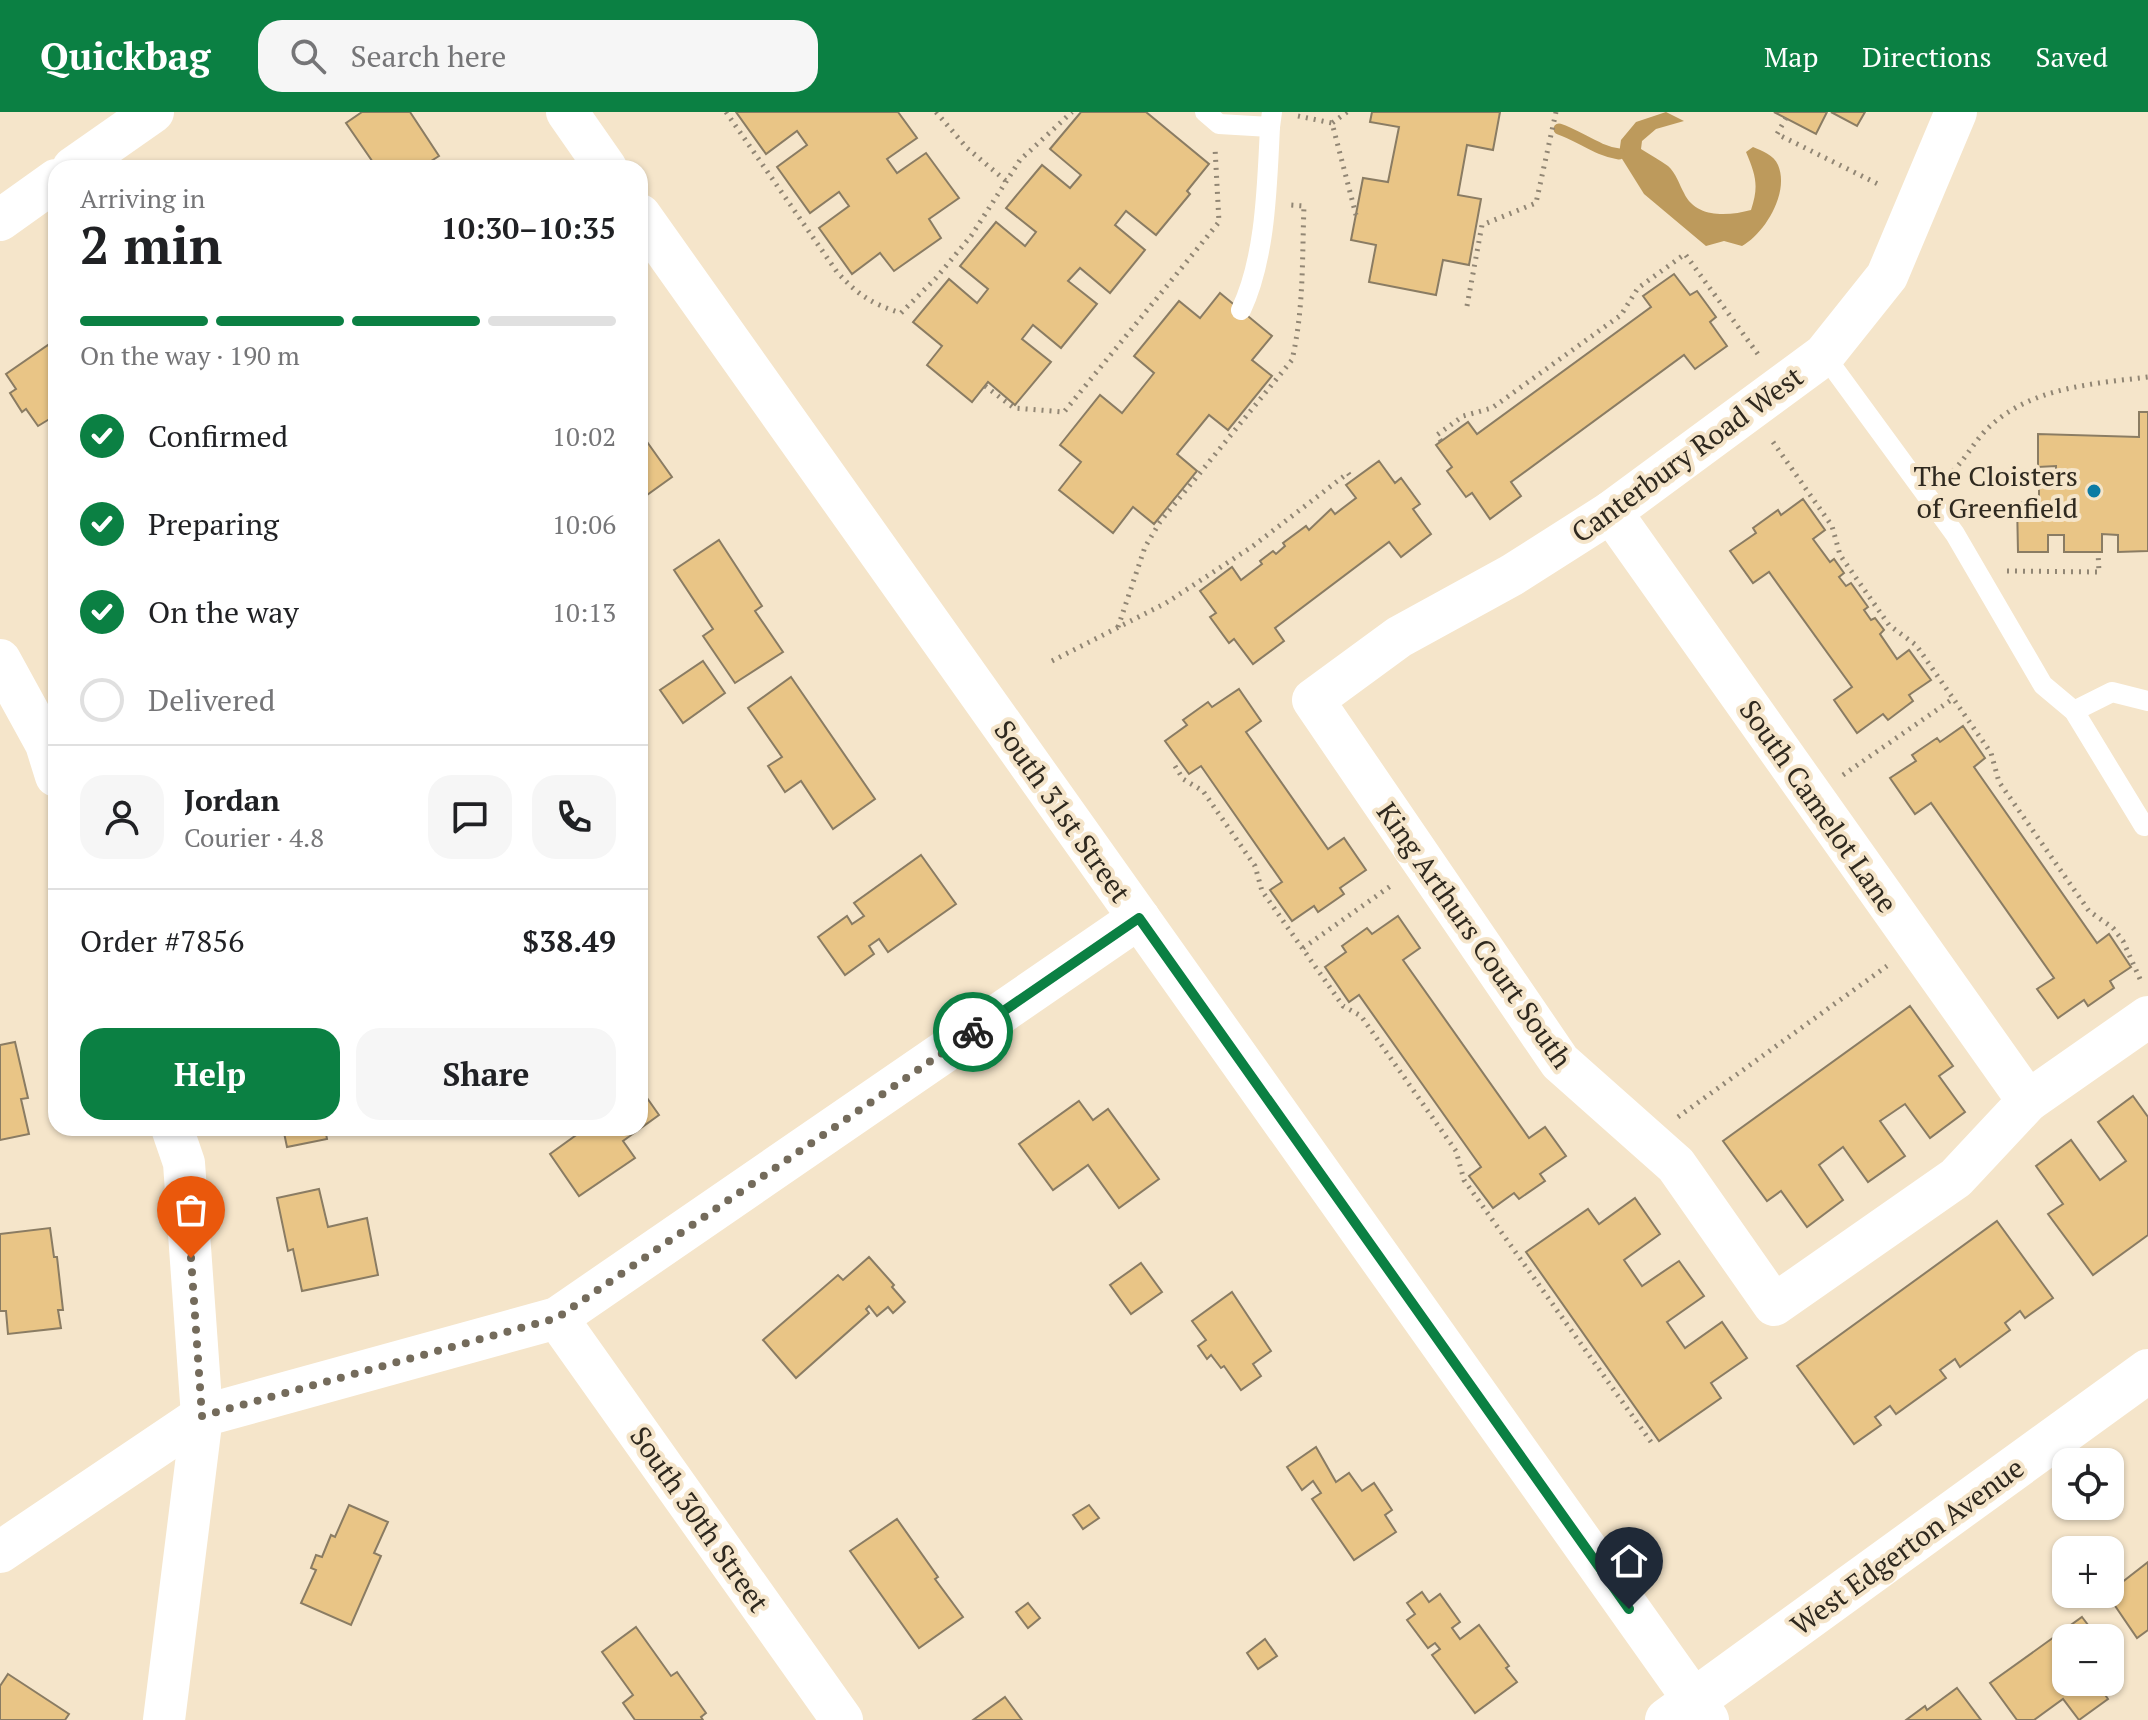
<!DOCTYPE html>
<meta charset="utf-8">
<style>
body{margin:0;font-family:"PT Serif",serif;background:#f6f6f6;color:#202124;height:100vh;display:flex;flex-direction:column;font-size:30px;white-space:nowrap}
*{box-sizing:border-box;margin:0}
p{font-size:26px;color:#757577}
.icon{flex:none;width:44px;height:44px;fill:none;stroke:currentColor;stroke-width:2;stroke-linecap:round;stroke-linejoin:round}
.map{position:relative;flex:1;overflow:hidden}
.sheet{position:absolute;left:48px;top:48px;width:600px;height:976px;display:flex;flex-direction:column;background:#fff;border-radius:24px;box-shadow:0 2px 6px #0004}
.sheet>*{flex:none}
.controls{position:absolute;left:2052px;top:1336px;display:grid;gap:16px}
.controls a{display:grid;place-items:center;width:72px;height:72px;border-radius:16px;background:#fff;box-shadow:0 2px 6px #0004;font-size:40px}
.pin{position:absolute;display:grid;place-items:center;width:68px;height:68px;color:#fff;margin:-82px -34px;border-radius:50% 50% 50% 0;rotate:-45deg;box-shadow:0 0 8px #0007}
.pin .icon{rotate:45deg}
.courier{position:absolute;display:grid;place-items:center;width:80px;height:80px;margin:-40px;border:6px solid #0b8043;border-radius:50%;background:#fff;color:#222;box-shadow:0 2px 10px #0007}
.overview em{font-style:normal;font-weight:700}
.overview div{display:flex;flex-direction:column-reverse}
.overview{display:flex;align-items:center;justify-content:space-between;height:136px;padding:0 32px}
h1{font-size:52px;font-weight:700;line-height:60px}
.bar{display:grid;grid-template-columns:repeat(4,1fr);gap:12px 8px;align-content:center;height:96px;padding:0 32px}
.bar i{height:10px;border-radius:6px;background:#e0e0e0}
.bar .current{background:#0b8043}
.bar p{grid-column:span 4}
.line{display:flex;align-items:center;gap:20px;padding:0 32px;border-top:2px solid #e0e0e0}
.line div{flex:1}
.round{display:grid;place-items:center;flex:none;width:84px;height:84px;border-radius:24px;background:#f6f6f6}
ol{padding:0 32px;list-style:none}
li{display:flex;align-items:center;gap:24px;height:88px}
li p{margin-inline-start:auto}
li .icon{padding:8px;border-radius:50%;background:#0b8043;color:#fff;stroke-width:4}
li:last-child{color:#757577}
li i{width:44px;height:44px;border:4px solid #e0e0e0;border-radius:50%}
.action{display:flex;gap:16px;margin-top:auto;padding:16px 32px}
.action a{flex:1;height:92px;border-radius:24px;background:#0b8043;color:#fff;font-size:32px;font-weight:700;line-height:92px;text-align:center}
.action a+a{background:#f6f6f6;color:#202124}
header{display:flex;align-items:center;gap:48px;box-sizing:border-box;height:112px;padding:0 40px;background:#0b8043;color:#fff}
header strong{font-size:38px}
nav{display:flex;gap:44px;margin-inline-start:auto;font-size:28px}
.search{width:560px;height:72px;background:#f6f6f6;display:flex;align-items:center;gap:20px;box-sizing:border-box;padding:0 28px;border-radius:24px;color:#757577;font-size:30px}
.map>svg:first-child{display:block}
.water{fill:#bd9a5c}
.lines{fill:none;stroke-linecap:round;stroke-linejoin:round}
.stream{stroke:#bd9a5c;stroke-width:11}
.building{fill:#e9c586;stroke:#8a7c63;stroke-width:2}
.path{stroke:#918674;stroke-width:5;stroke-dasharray:2 6;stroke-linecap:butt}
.lane{stroke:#fff;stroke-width:20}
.street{stroke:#fff;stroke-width:42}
.secondary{stroke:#fff;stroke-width:44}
.done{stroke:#746b5b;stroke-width:8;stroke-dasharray:0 14.4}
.route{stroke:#0b8043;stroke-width:10}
.poi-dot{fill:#0c7ba4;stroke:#f5e5ca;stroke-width:3}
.labels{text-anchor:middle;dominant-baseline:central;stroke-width:8;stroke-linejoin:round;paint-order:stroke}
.street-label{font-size:28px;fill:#2f291f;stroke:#f5e5ca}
.poi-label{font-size:28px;fill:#2f291f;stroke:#f5e5ca;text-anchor:end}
</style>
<header>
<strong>Quickbag</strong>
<div class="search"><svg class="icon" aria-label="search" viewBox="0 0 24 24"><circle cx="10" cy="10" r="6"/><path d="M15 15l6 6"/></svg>Search here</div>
<nav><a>Map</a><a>Directions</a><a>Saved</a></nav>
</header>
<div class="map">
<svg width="2148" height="1608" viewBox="0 0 2148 1608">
<rect width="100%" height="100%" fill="#f5e5ca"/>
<path class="water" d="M1666,0L1684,9L1656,17L1642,29L1641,37C1650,43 1660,48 1668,54C1676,61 1679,72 1684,81C1696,107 1729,104 1751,98C1759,74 1756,64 1746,40L1753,35C1762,39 1774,43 1778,53C1790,81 1764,122 1742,134L1724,129L1706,134L1644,82L1619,42L1621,28L1636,10Z"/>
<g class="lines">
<path class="stream" d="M1559,17C1580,24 1597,39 1619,42"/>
</g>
<g class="building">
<polygon points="362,0 410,0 439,44 428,51 431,56 377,56 346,11"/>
<polygon points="736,0 898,0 917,26 887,47 897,61 926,41 959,86 929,107 941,126 894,159 880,141 852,162 819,116 849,94 839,80 810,101 777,55 807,33 797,19 766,42"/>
<polygon points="1081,0 1146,0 1209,52 1187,79 1190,82 1156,123 1126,99 1115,113 1145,138 1110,181 1080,156 1068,169 1097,192 1061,236 1033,213 1022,227 1051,250 1015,293 988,270 972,290 927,253 942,234 913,210 949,167 977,191 988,177 960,154 996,110 1025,134 1036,120 1006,96 1042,53 1070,76 1081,63 1050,37"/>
<polygon points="1372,0 1500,0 1493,38 1467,33 1458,83 1481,87 1469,153 1443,148 1436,183 1369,170 1376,133 1351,128 1363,66 1388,70 1399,15 1370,10"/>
<polygon points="1774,0 1827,0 1816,22"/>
<polygon points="1831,0 1865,0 1857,14"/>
<polygon points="1674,162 1690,183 1697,179 1716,205 1710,210 1727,234 1695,257 1684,243 1511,370 1521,384 1490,407 1472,381 1466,385 1447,359 1452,355 1436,333 1468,310 1477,322 1651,195 1643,184"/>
<polygon points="1220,181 1272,224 1252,248 1272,264 1228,318 1209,303 1177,342 1197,359 1154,412 1133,395 1113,421 1059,378 1081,350 1060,333 1100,283 1122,301 1154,261 1134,244 1179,189 1200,206"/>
<polygon points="48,233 56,245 56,303 38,314 26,297 22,300 10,281 16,277 6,262"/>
<polygon points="2139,300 2148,300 2148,439 2118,440 2118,423 2102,422 2102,440 2064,440 2064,423 2048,423 2048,440 2018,440 2017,390 2039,390 2039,368 2056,368 2056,354 2038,355 2038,322 2139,325"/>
<polygon points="640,320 672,365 640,388"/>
<polygon points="1379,349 1395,371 1401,366 1420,392 1413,397 1431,422 1401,445 1389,430 1275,516 1284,529 1253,552 1234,527 1229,531 1210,505 1216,501 1200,479 1232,455 1241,468 1262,452 1260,449 1273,439 1276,442 1285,434 1283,431 1306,414 1309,418 1331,397 1335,402 1356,386 1346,373"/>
<polygon points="1803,387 1825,418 1813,427 1830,450 1834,447 1844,461 1839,465 1846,474 1851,471 1868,495 1864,498 1871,508 1875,506 1884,518 1880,522 1897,547 1909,538 1931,568 1909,583 1913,589 1888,608 1883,602 1857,621 1834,588 1852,575 1769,460 1753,471 1730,439 1756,421 1753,416 1778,398 1781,403"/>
<polygon points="719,428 762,494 755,499 783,540 735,571 703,524 713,517 674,458"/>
<polygon points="703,549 725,581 683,611 660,578"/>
<polygon points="791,565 875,687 833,717 801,669 785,680 768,654 782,645 748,596"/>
<polygon points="1239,577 1261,609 1246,620 1328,737 1344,726 1366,758 1340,776 1344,782 1318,800 1314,794 1292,809 1270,778 1282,770 1201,654 1189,662 1165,629 1187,613 1183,608 1208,590 1212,595"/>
<polygon points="1963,614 1985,646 1974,655 2097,831 2109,822 2131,855 2110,869 2114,876 2088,894 2084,888 2058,906 2037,877 2054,866 1931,691 1915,702 1890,666 1916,649 1912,643 1937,626 1940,630"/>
<polygon points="921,743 956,792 888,840 879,827 869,834 874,842 845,863 818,825 847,804 852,812 864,804 854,791"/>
<polygon points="1398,804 1420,836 1403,848 1529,1026 1545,1015 1566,1044 1540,1062 1545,1069 1519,1087 1514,1081 1493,1096 1469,1064 1481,1055 1359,883 1349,890 1325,855 1346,840 1342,834 1367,816 1372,822"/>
<polygon points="1910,894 1953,954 1939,964 1965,1000 1930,1026 1905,992 1880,1009 1905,1044 1868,1070 1843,1035 1819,1053 1843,1088 1807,1115 1781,1079 1767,1089 1723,1029"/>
<polygon points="15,930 28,986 21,987 29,1022 0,1028 0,933"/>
<polygon points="640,976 659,1003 623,1029 635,1046 579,1084 550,1042 586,1016 640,1016"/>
<polygon points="2133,984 2148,1005 2148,1123 2093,1163 2048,1102 2063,1092 2036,1054 2071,1028 2100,1068 2126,1049 2098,1010"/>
<polygon points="1079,989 1093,1008 1108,997 1159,1067 1119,1096 1088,1053 1053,1078 1019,1032"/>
<polygon points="283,1016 325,1016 327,1027 287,1035"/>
<polygon points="319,1077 328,1115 367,1106 378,1163 302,1179 293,1137 288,1139 277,1086"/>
<polygon points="1635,1086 1660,1122 1624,1148 1642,1174 1679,1149 1704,1184 1667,1210 1685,1236 1722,1210 1747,1246 1711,1271 1721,1286 1659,1329 1526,1140 1588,1097 1599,1112"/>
<polygon points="1997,1109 2053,1186 2025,1206 2020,1199 2005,1211 2010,1218 1960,1255 1955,1247 1940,1258 1946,1266 1896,1302 1890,1294 1875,1305 1881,1313 1854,1332 1797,1254"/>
<polygon points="50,1116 54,1145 57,1145 63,1198 58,1198 61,1216 8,1222 6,1199 0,1199 0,1122"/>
<polygon points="869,1145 894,1173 892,1175 905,1190 893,1201 888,1195 877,1204 869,1194 866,1197 869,1201 796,1266 763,1228 838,1163 843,1168"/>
<polygon points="1141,1151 1162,1180 1131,1202 1110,1173"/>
<polygon points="1232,1180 1271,1239 1253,1252 1261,1264 1241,1278 1224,1254 1221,1256 1211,1243 1207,1247 1198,1234 1206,1228 1192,1209"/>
<polygon points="1316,1335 1336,1370 1349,1361 1362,1379 1374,1371 1392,1398 1385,1403 1396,1420 1354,1448 1312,1387 1321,1381 1313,1369 1302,1378 1287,1355"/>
<polygon points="349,1393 388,1410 374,1441 381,1444 351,1513 301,1491 316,1458 311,1456 316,1443 322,1445 331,1423 335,1425"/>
<polygon points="1089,1393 1099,1406 1083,1417 1073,1403"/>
<polygon points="897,1407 938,1465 935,1467 963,1505 919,1536 850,1439"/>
<polygon points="2148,1450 2148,1518 2137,1526 2107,1482"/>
<polygon points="1422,1480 1429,1490 1440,1482 1460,1510 1452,1516 1460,1527 1479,1513 1509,1554 1506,1556 1517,1570 1475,1601 1432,1543 1440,1537 1435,1531 1428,1536 1407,1508 1415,1502 1407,1491"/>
<polygon points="1028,1491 1040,1506 1028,1516 1016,1500"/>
<polygon points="2082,1505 2098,1526 2066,1526 2066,1570 2096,1570 2108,1587 2079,1608 2063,1587 2034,1608 2017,1608 1990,1571"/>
<polygon points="636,1515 671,1564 677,1560 706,1601 701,1605 703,1608 635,1608 623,1591 633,1583 602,1540"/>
<polygon points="1265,1527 1277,1544 1258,1557 1247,1541"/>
<polygon points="8,1562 69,1602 65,1608 0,1608 0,1574"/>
<polygon points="1957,1576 1981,1608 1906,1608 1925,1594 1927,1598"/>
<polygon points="1005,1585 1022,1608 973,1608"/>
</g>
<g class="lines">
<g class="path">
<path d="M726,0L837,160C858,183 872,192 901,201L936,166L971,124L1020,48L1072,0"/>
<polyline points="936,0 967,36 1006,69"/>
<polyline points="1347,0 1332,11 1356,103"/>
<polyline points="1298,4 1332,11"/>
<polyline points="1786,6 1777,22 1882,74"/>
<polyline points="1467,194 1482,113 1536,91 1556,0"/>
<polyline points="985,274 1014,296 1064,300 1219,110 1215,36"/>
<polyline points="1441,329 1437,323 1463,304 1492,296 1621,203 1638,176 1685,142 1760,245"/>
<polyline points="1773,330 1832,414 1840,443 1889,513 1916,533 1991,641 1999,670 2089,799 2113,816 2123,829 2140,867"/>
<path d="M1947,364C1963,352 1972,332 1987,317C2030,275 2092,272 2148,265"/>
<polyline points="2007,459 2099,460 2098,440"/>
<path d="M1118,515L1145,435L1160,410L1292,248C1304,197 1302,146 1304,94L1290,93"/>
<polyline points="1052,549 1166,491 1253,434 1348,361 1353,368"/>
<polyline points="1175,654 1183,667 1203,679 1255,754 1262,779 1343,894 1361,904 1456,1039 1464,1068 1651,1330"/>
<polyline points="1843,663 1954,586"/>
<polyline points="1303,836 1392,773"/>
<polyline points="1678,1005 1887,854"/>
</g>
<g class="lane">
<polyline points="1205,0 1219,12 1270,15 1272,0"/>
<path d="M1241,198C1266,145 1267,73 1270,15"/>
<polyline points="1824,243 1955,422 2043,573 2074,599 2144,714 2148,712"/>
<polyline points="2074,599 2112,580 2148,589"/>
</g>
<g class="street">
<polyline points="567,0 606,56"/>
<polyline points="1956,0 1887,164 1824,243 1611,400 1512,463 1399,525 1313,588 1560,950 1676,1053 1774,1193 1956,1066 2028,989 2148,905"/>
<polyline points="73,56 153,0"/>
<polyline points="640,103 1708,1608"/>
<polyline points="0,108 56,68"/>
<polyline points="1611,400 2028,989"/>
<polyline points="0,548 46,632 56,664"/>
<polyline points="557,1206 842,1608"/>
<polyline points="0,1440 202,1304 557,1206 1139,806"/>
<polyline points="164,1608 202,1304 184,1051 172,1016"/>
</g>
<polyline class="secondary" points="1667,1608 2148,1259"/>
</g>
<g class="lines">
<polyline class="done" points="191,1146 202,1304 557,1206 973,920"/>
<polyline class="route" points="973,920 1139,806 1629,1497"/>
</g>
<circle class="poi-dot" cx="2094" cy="379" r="8"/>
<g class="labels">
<g class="street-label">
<text transform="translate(1687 342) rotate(-36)">Canterbury Road West</text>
<text transform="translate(1819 694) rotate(55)">South Camelot Lane</text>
<text transform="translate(1063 699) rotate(55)">South 31st Street</text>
<text transform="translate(1475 823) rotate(55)">King Arthurs Court South</text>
<text transform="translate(700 1407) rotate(55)">South 30th Street</text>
<text transform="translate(1907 1434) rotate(-36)">West Edgerton Avenue</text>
</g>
<g class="poi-label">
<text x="2078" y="363">The Cloisters<tspan x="2078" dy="32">of Greenfield</tspan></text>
</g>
</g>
</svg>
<div class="controls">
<a><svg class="icon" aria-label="locate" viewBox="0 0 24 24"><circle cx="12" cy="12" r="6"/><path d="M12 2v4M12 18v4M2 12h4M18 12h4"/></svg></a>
<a>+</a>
<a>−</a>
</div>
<div class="pin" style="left:191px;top:1146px;background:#ea580c"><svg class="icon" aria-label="bag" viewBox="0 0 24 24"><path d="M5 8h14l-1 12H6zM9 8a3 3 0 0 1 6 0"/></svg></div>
<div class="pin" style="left:1629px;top:1497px;background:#1f2937"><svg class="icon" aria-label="home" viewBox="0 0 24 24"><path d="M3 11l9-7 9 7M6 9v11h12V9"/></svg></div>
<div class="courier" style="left:973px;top:920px"><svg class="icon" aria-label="bike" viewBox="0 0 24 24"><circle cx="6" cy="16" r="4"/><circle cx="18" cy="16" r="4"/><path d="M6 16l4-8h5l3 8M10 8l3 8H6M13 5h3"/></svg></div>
<section class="sheet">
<div class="overview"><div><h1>2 min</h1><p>Arriving in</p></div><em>10:30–10:35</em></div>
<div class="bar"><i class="current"></i><i class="current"></i><i class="current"></i><i></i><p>On the way · 190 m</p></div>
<ol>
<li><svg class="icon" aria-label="check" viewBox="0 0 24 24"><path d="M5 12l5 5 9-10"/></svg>Confirmed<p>10:02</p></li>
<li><svg class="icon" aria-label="check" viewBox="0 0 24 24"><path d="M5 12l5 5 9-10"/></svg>Preparing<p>10:06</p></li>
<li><svg class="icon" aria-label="check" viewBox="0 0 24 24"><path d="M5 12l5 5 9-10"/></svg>On the way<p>10:13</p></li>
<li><i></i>Delivered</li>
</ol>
<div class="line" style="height:144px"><a class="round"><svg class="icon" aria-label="person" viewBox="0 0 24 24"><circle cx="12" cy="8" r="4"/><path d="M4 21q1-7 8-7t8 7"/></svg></a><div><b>Jordan</b><p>Courier · 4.8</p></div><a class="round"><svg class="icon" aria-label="chat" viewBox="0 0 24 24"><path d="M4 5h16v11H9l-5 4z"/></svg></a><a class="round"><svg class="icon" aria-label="phone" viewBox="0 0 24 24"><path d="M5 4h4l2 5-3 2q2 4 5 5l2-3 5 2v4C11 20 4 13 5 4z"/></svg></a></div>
<div class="line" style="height:104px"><div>Order #7856</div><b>$38.49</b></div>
<div class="action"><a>Help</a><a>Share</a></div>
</section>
</div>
